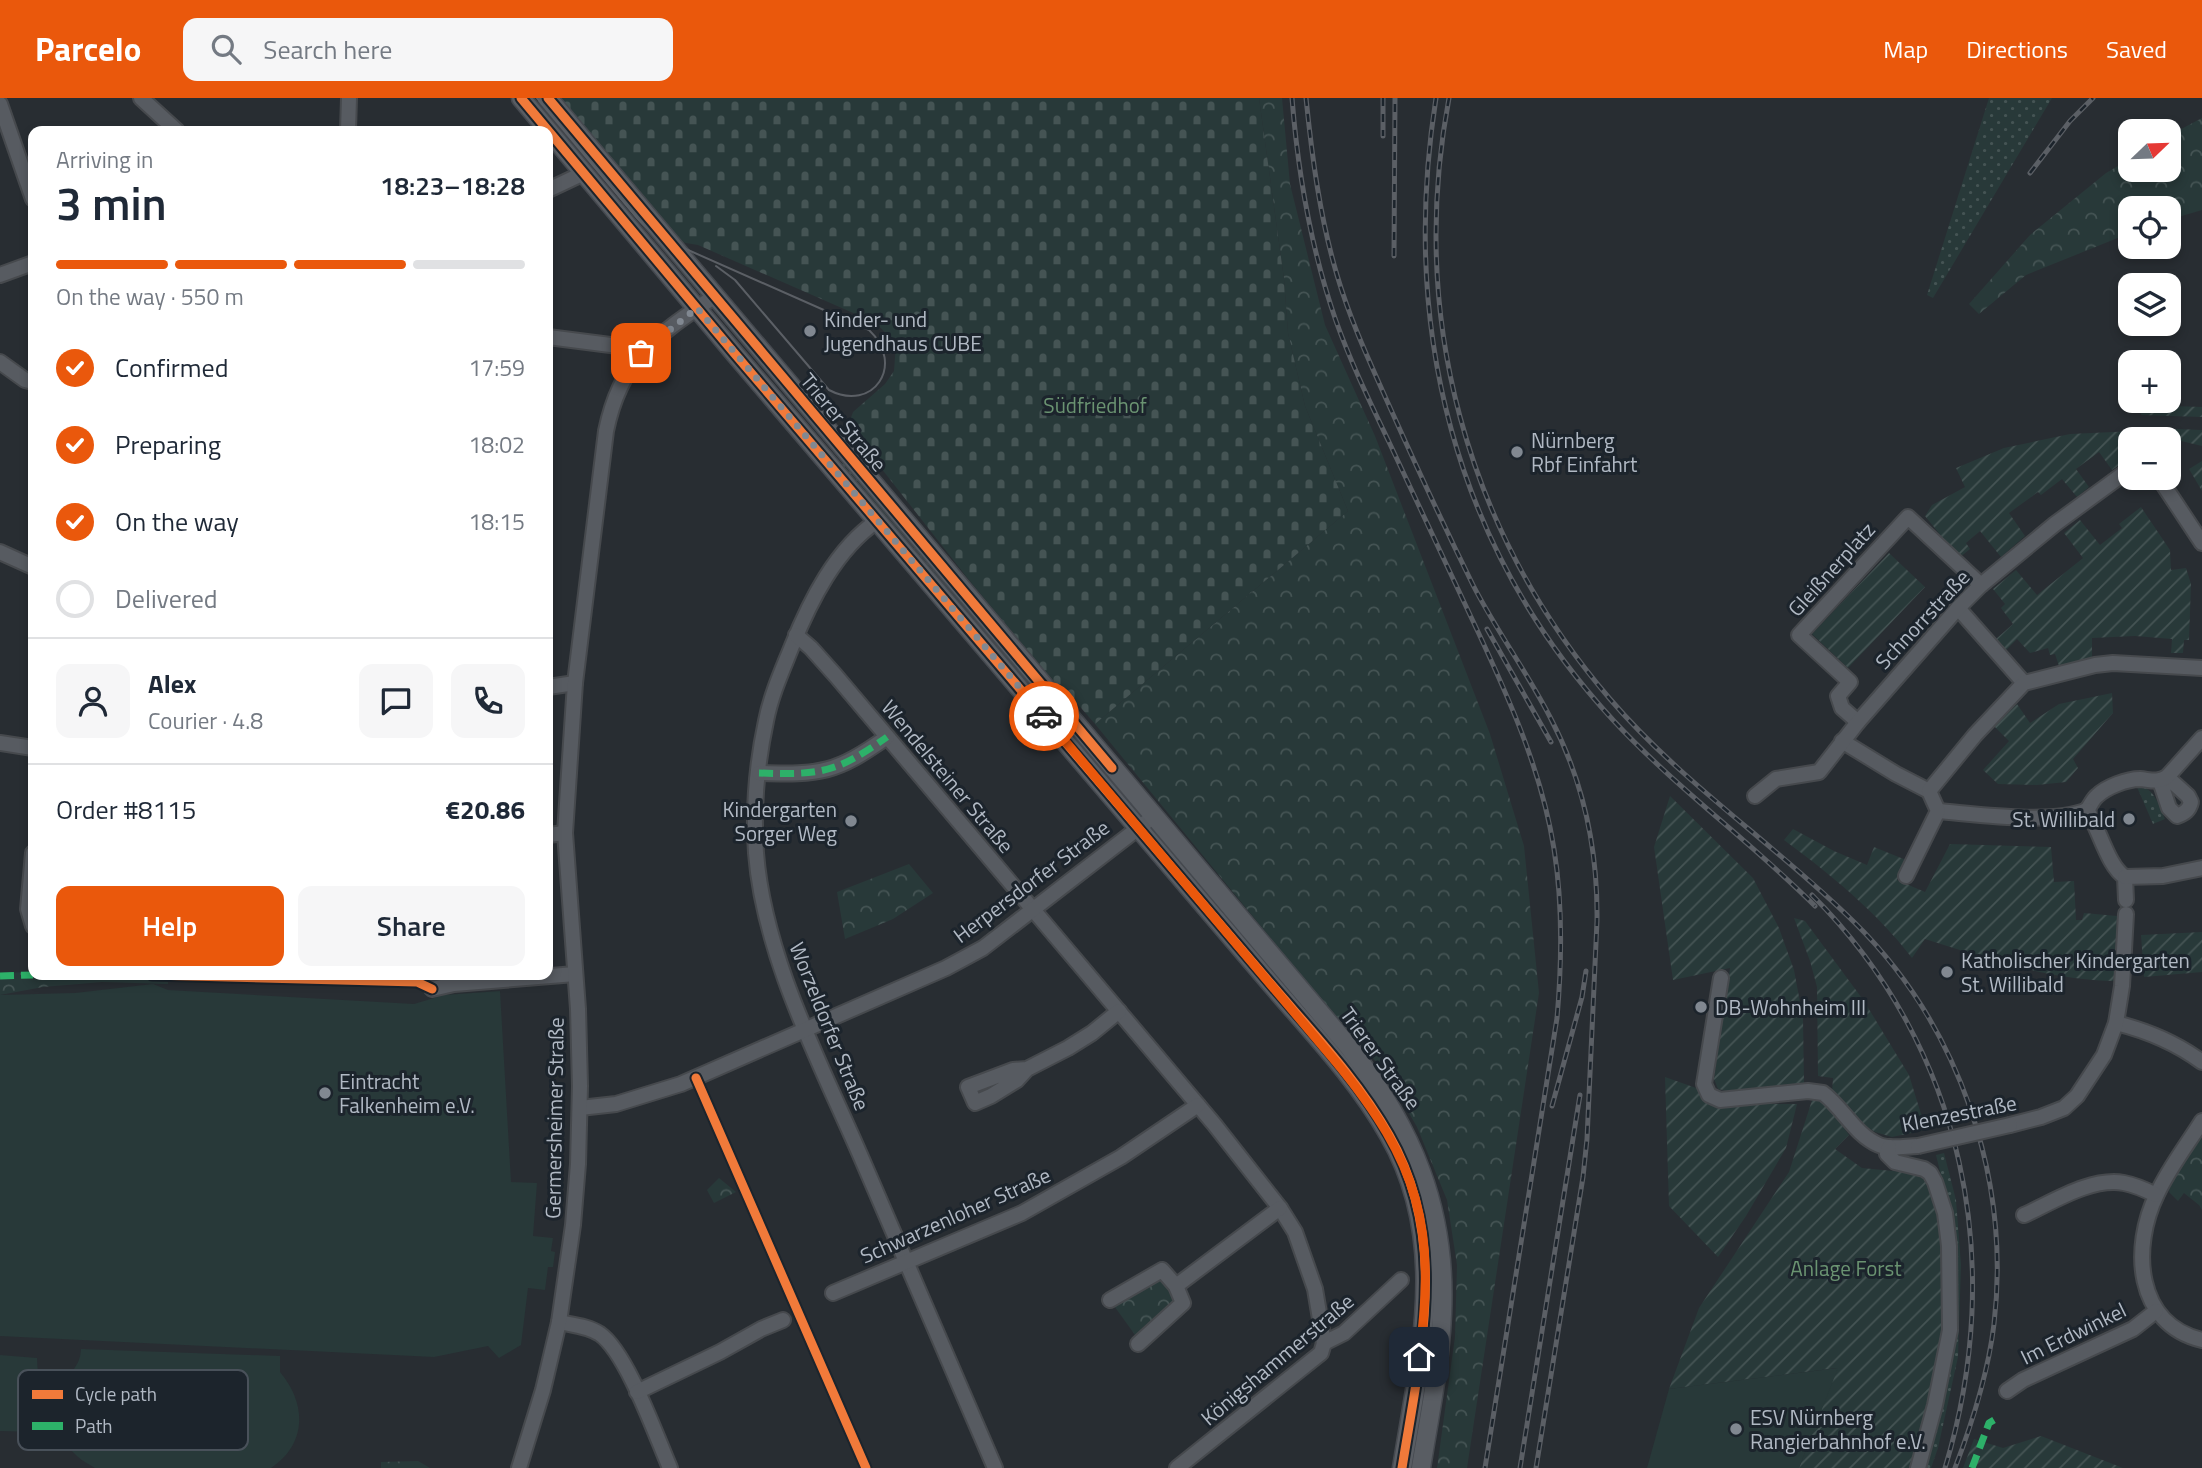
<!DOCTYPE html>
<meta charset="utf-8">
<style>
body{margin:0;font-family:"Titillium Web",sans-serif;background:#f6f6f7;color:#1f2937;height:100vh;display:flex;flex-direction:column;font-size:26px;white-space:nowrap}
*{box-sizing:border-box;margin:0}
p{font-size:23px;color:#747a83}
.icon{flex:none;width:38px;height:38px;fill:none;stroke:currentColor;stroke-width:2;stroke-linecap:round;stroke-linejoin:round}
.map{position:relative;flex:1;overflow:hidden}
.sheet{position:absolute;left:28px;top:28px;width:525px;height:854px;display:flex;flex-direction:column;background:#fff;border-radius:14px;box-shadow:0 4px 10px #0003}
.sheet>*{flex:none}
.needle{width:46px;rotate:67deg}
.buttons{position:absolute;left:2118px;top:21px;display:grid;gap:14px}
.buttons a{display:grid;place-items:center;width:63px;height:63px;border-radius:14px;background:#fff;box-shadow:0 4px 10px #0003;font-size:35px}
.pin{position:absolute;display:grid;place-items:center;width:60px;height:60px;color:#fff;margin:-30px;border-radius:14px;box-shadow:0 4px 10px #0006}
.courier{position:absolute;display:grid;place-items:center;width:70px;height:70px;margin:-35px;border:5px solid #ea580c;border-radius:50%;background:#fff;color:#222;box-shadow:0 2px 9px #0007}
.overview em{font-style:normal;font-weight:600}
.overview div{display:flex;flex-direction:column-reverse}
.overview{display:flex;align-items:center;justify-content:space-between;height:119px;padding:0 28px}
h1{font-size:46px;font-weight:600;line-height:52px}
.bar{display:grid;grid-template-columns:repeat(4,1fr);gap:10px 7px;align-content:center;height:84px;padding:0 28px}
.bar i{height:9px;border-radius:5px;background:#e0e1e3}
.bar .active{background:#ea580c}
.bar p{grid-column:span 4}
.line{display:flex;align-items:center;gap:18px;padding:0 28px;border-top:2px solid #e0e1e3}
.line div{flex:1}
.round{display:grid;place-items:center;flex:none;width:74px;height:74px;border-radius:14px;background:#f6f6f7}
ol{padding:0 28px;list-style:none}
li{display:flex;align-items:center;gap:21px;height:77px}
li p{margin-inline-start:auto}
li .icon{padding:7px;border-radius:50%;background:#ea580c;color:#fff;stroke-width:4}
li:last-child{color:#747a83}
li i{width:38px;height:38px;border:4px solid #e0e1e3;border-radius:50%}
.button{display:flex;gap:14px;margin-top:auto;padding:14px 28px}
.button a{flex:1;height:80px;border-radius:14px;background:#ea580c;color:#fff;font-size:28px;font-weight:600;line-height:80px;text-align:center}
.button a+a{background:#f6f6f7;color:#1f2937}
header{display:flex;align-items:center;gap:42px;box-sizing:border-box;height:98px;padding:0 35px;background:#ea580c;color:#fff}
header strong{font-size:33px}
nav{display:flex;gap:38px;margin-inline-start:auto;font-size:24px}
.search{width:490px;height:63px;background:#f6f6f7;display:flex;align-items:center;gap:18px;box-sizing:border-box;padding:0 24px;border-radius:14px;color:#747a83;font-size:26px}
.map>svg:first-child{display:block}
.grass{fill:url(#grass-dots)}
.forest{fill:url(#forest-crowns)}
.cemetery{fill:url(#cemetery-stones)}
.garden{fill:url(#garden-furrows)}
.pitch{fill:#283939}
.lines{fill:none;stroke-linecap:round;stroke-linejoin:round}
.minor-casing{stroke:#46494d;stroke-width:18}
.major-casing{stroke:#45494f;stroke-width:21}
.minor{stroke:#575b61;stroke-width:14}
.major{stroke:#595d63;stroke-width:18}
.tram{stroke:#5b5f65;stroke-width:2}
.rail-casing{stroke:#5b5f65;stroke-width:5}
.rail{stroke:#1c242c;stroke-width:2.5;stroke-dasharray:8;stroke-linecap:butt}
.minor-bridge-casing{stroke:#46494d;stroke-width:18;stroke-linecap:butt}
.minor-bridge{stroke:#575b61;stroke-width:14}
.quiet{stroke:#2db169;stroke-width:7;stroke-dasharray:14 7;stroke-linecap:butt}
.cycleway-casing{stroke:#1c242c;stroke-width:13}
.cycleway{stroke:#f17a3a;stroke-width:9}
.done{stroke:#818891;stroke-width:7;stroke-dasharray:0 12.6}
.route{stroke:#ea580c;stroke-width:9}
.poi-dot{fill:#818891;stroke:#1c242c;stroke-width:2.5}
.labels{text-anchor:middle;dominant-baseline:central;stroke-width:6;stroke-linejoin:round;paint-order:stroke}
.poi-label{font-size:21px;fill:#b1b9c4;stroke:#1c242c;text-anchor:start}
.park-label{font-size:21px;fill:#6a9371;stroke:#1c242c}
.street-label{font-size:21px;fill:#b1b9c4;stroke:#1c242c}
.key{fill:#1c242c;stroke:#49515a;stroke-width:2}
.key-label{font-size:19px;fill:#b1b9c4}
</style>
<header>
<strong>Parcelo</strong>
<div class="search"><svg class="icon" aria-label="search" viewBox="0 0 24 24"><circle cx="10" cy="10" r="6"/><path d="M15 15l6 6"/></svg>Search here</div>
<nav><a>Map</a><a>Directions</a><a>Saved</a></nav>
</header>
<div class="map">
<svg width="2202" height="1370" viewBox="0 0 2202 1370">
<defs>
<pattern id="grass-dots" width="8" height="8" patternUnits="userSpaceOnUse" patternTransform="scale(1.75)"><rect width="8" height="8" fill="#283939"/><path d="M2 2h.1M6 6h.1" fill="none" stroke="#455454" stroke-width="1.8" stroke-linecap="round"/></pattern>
<pattern id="forest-crowns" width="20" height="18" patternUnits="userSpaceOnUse" patternTransform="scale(1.75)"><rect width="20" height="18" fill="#283939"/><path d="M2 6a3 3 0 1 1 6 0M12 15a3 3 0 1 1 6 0" fill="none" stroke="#455454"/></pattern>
<pattern id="cemetery-stones" width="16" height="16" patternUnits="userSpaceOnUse" patternTransform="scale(1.75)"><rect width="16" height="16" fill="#283939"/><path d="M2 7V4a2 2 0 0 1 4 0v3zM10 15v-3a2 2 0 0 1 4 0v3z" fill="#455454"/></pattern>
<pattern id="garden-furrows" width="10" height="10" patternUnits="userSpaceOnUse" patternTransform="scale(1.75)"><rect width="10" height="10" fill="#283939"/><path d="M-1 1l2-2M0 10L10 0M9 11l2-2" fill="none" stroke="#455454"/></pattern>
</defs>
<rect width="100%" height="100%" fill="#282d32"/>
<g class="grass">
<polygon points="1989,0 2052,0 1933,200 1927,197"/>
<polygon points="847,361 1118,688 1115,688 1082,649 1042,607 837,369"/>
<path d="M2142,688C2156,694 2159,708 2165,721L2153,726L2137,689Z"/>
<polygon points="1944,1055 1956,1102 1961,1167 1958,1259 1938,1350 1931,1370 1922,1370 1945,1094 1936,1057"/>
</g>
<g class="forest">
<polygon points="1259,0 1282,0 1290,86 1325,227 1375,338 1490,636 1524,748 1539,895 1467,1370 1437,1370 1455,1239 1457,1167 1447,1102 1417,1029 1385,974 1309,887 1095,626 1348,413 1305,308 1288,235 1284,181"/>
<polygon points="2202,20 2202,112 2168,122 2168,110 2130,110 2130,135 2026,177 1979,216 1969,206 2030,137 2106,75 2130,61 2130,72 2168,72 2168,38"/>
<polygon points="909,766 933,795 893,821 845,841 837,794"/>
<polygon points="33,874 33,877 168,877 168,886 102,884 43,889 0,897 0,875"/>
<polygon points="337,877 400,877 401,882 337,882"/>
<polygon points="2202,1035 2202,1112 2199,1107 2184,1095 2178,1103 2169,1094 2170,1085"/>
<polygon points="719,1080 736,1094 714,1105 707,1092"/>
<polygon points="1161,1175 1179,1203 1138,1241 1112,1205"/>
<polygon points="418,1363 430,1370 381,1370 381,1364"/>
</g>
<polygon class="cemetery" points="558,0 1259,0 1284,181 1288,235 1305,308 1348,413 1095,626 1068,595 1065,597 969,482 848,328 853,314 885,286 894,273 896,246 876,225 698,147 680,144"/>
<g class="garden">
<polygon points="2142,307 2202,309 2202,319 2141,317"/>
<polygon points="2178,331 2202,332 2202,348 2177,342 2168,344 2168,341 2130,341 2130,360 2112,372 2099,354 2076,371 2089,389 2077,399 2062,381 2041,397 2038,394 2009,415 2025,438 2001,459 1980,433 1966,445 1970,451 1959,460 1925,418 1932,407 1965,389 1956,370 2004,350 2070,336"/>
<polygon points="2202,363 2202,393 2189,371"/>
<polygon points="2141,409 2170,452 2171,472 2186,470 2191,486 2189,542 2184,542 2183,555 2171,555 2172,541 2135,538 2092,540 2092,560 2059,568 2055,556 2050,557 2048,550 2030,555 2017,541 2006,552 1996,541 2013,526 2001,510 2005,506 1993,491 2016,472 2037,497 2083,460 2064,435 2080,422 2100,447 2122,430 2119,426"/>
<polygon points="1889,455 1925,489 1848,570 1812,536"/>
<polygon points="2112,595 2113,615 2073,661 2078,670 2066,684 2037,687 1998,686 1983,672 2009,643 1994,628 2017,606 2030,625 2059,606"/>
<polygon points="1670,698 1753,780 1779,830 1794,872 1803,920 1804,986 1727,993 1718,991 1714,981 1730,870 1673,882 1654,749"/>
<path d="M1793,731L1834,753L1867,767L1874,749L1906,762L1897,782L1925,794L1950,746L2051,749L2054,784L2074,783L2076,822H2082L2084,815L2117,818L2114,883C2049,882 1986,860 1925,841L1912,860C1877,814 1830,776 1784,742Z"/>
<polygon points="1794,820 1805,823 1864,903 1909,977 1926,1032 1892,1039 1875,1034 1847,1016 1832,994 1833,980 1818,978 1817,889 1810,863"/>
<polygon points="2202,834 2202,874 2144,879 2141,837"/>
<polygon points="1665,979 1699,991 1704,1003 1716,1006 1797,1006 1786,1050 1746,1118 1718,1159 1669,1108"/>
<polygon points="1813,999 1823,1002 1849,1037 1835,1051 1862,1070 1924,1076 1937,1104 1944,1137 1946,1228 1914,1370 1799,1370 1837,1270 1669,1291 1699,1210 1789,1074"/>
<polygon points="2041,1338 2123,1370 1963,1370 1974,1341 2003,1350"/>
</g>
<g class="pitch">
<polygon points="153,886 168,892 414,906 444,897 500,893 511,1084 537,1085 533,1138 553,1140 551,1153 555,1154 553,1169 548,1169 545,1192 528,1190 521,1247 499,1260 488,1248 434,1259 0,1238 0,897 75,895"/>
<path d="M81,1251L280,1258V1274C307,1306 307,1346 271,1370H95C89,1366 82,1363 77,1358C58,1341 51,1312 62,1288C70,1272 80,1270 81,1251Z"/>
<polygon points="0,1257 37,1260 41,1334 0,1333"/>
<polygon points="1838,1270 1799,1370 1647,1370 1669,1291"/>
</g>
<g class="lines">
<defs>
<g id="minor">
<polyline points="141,0 177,33"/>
<polyline points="0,6 33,101"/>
<polyline points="348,33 349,0"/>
<polyline points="548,92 584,75"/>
<polyline points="0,177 33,165"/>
<polyline points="548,239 626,249 641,255"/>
<polyline points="0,264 25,282 33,284"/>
<polyline points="2159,380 2202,445"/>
<path d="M877,423C836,451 810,503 792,548C782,573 771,597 766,623C757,665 753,712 756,755C764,859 820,964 861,1059C906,1162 950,1267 995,1370"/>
<polyline points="0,454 33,469"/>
<polyline points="1958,510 2024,585"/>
<polyline points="796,537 811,550 836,578 1214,1026 1280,1110 1295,1134 1315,1191 1324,1245"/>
<polyline points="548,589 575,585"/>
<polyline points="1858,624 1842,610 1838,598 1850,584 1799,537 1908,419 1981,487"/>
<polyline points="1842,643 1896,676 1929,693"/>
<polyline points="0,645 33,650"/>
<path d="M759,675C821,677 836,675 887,639"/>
<path d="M2160,683L2169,710L2177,718C2185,715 2189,712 2191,704L2188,698L2167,679"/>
<polyline points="1755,698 1776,681 1819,674 1858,624 1958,510 1981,487 2055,426 2130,371"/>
<path d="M2087,712C2090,708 2093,701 2097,698C2106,689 2127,681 2140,681C2151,682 2157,685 2167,679L2202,640"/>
<path d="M2087,712C2099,730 2108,769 2125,779L2126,802"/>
<path d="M1938,713C1976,716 2053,727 2087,712"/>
<polyline points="548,737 565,735"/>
<polyline points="33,755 28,811 33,828"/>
<polyline points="1906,778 1938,713 1929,693 1975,637 2024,585 2095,567 2113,565 2202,570"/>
<polyline points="2125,779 2163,778 2202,770"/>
<path d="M1721,880L1704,986L1709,997L1720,1002L1808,993L1823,995C1843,1010 1855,1037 1879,1047C1891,1052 1906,1048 1918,1048"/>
<polyline points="432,891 454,886 575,876"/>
<path d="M2116,925C2148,933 2175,944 2202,964"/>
<polyline points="1027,971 1013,972 968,989 975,1005 991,998 1017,982 1027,971 1068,950 1092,935 1119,913"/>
<polyline points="580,1010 616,1006 681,986 946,870 983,850 1154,718"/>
<path d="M2202,1023C2187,1047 2169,1070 2157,1096C2131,1149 2135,1226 2202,1242"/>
<polyline points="2010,1027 2041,1019 2064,1010 2077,998 2104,957 2116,925 2122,888 2126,816"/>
<polyline points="1889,1049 1887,1056 1895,1064 1924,1071 1930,1075 1935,1084 1945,1115 1949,1148 1950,1232 1935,1307 1918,1370"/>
<path d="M2024,1117C2053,1104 2091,1079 2124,1085C2135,1087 2146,1092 2156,1097"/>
<polyline points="1176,1188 1280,1110"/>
<polyline points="833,1195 1022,1115 1121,1059 1198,1007"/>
<polyline points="1110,1202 1162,1172 1176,1188 1183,1205 1138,1246"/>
<path d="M559,1224C573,1227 588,1228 600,1236C627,1255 656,1338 670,1370"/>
<polyline points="2007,1293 2023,1282 2133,1231 2156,1213"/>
<polyline points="637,1294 720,1254 761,1231 783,1222"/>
<path d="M519,1370L543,1292L559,1224L573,1127L578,1066L580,988L578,911L565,735L575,585L606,333C621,260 656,238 715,198"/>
<polyline points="1177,1370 1321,1255 1324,1245 1344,1235 1401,1182"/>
</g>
<g id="major">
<path d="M521,0L735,256L1271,886C1312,934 1358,982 1389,1037C1450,1143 1420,1257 1402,1370"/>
<path d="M548,0L1349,949C1412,1030 1447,1111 1442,1216C1440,1268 1429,1319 1421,1370"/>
</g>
</defs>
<use href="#minor" class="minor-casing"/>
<use href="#major" class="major-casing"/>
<use href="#minor" class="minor"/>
<use href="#major" class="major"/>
<path class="tram" d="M537,0L638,121L650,133L670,144L869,232C906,267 873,315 829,292L735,182L716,168"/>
<defs>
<g id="rail">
<path d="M1292,0C1298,76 1311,151 1336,223C1351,265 1370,304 1389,344C1419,408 1449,472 1479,536C1511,605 1542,675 1554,751C1563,807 1562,863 1557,920L1485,1370"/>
<path d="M1306,0C1312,59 1320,120 1337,177C1351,225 1372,269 1392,314C1418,372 1445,430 1473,487C1496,532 1527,574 1550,619C1583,682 1598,753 1597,823L1587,1041L1583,1079L1536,1370"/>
<polyline points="1383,0 1383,38"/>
<path d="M1436,0C1400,229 1454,449 1613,622C1675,689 1750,743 1815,808"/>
<path d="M1449,0C1408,218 1466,433 1610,601C1682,685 1776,747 1854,824C1959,927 2011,1080 1994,1226C1988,1276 1973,1323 1955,1370"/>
<polyline points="2030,75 2070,23 2093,0"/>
<polyline points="1394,158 1395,0"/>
<polyline points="1487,531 1551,644"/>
<path d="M1812,797C1965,950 2007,1166 1945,1370"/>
<polyline points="1552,1008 1582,899 1586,873"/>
<polyline points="1520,1370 1580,997"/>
</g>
</defs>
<use href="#rail" class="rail-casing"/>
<use href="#rail" class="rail"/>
<defs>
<polyline id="minor-bridge" points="1918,1048 2010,1027"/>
</defs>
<use href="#minor-bridge" class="minor-bridge-casing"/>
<use href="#minor-bridge" class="minor-bridge"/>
<g class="quiet">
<path d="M759,675C821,677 836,675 887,639"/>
<polyline points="0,878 33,877"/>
<polyline points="1972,1370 1989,1325 1994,1322"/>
</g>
<defs>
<g id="cycleway">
<path d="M521,0L735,256L1271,886C1312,934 1358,982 1389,1037C1450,1143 1420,1257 1402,1370"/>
<polyline points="548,0 1112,670"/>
<polyline points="152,877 417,884 432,891"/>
<polyline points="696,980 866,1370"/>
</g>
</defs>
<use href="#cycleway" class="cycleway-casing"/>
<use href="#cycleway" class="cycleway"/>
</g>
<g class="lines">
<polyline class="done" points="641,255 697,210 1044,618"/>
<path class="route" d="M1044,618L1336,964C1419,1065 1437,1130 1419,1259"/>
</g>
<g class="poi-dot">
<circle cx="810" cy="233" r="7"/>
<circle cx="1517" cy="354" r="7"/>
<circle cx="2129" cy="721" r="7"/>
<circle cx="851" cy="723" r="7"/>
<circle cx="1947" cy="874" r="7"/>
<circle cx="1701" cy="909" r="7"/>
<circle cx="325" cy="995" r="7"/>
<circle cx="1736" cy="1331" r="7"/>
</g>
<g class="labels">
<g class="poi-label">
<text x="824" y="221">Kinder- und<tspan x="824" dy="24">Jugendhaus CUBE</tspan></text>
<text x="1531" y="342">Nürnberg<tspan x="1531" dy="24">Rbf Einfahrt</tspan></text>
<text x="837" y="711" text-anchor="end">Kindergarten<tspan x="837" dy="24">Sorger Weg</tspan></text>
<text x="2115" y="721" text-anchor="end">St. Willibald</text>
<text x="1961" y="862">Katholischer Kindergarten<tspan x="1961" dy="24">St. Willibald</tspan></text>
<text x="1715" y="909">DB-Wohnheim III</text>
<text x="339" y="983">Eintracht<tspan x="339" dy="24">Falkenheim e.V.</tspan></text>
<text x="1750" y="1319">ESV Nürnberg<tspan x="1750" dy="24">Rangierbahnhof e.V.</tspan></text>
</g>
<g class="park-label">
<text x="1095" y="307">Südfriedhof</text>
<text x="1846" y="1170">Anlage Forst</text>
</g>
<g class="street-label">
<text transform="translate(844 324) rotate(50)">Trierer Straße</text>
<text transform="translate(1831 471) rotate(-48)">Gleißnerplatz</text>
<text transform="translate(1922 521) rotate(-47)">Schnorrstraße</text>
<text transform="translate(948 678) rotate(50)">Wendelsteiner Straße</text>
<text transform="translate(1031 783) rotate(-37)">Herpersdorfer Straße</text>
<text transform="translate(830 928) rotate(68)">Worzeldorfer Straße</text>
<text transform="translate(1381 960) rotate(54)">Trierer Straße</text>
<text transform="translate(1959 1015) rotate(-11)">Klenzestraße</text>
<text transform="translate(554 1020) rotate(-89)">Germersheimer Straße</text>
<text transform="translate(955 1117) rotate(-24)">Schwarzenloher Straße</text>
<text transform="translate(2073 1235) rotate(-26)">Im Erdwinkel</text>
<text transform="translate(1277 1261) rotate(-40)">Königshammerstraße</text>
</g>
</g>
<rect x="18" y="1272" width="230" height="80" rx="10" class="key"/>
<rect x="32" y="1292" width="31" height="9" fill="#f17a3a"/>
<rect x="32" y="1324" width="31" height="8" fill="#2db169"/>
<g class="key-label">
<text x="75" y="1303">Cycle path</text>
<text x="75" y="1335">Path</text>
</g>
</svg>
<div class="buttons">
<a><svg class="needle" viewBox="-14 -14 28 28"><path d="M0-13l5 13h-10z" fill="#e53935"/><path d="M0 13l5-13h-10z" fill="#747a83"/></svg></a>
<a><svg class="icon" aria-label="locate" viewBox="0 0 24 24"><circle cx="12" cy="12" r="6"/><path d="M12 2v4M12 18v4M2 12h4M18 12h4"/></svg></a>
<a><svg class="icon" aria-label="layers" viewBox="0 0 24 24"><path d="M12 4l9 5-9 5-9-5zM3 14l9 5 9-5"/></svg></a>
<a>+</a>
<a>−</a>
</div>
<div class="pin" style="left:641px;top:255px;background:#ea580c"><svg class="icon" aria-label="bag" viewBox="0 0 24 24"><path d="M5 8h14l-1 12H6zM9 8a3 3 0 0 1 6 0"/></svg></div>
<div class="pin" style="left:1419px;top:1259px;background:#1f2937"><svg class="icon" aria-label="home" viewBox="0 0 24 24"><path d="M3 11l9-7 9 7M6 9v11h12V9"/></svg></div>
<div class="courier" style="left:1044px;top:618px"><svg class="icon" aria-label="car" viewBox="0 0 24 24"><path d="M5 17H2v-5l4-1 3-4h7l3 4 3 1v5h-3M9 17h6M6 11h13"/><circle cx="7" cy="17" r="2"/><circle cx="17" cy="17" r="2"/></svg></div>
<section class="sheet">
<div class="overview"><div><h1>3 min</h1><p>Arriving in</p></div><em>18:23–18:28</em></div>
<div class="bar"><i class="active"></i><i class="active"></i><i class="active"></i><i></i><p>On the way · 550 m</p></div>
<ol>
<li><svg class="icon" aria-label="check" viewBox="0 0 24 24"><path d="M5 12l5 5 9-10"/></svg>Confirmed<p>17:59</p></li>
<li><svg class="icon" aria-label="check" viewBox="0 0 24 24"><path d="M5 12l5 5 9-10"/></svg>Preparing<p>18:02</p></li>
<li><svg class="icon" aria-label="check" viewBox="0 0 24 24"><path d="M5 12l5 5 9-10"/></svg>On the way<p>18:15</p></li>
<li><i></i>Delivered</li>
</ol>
<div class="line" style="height:126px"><a class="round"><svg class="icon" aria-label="person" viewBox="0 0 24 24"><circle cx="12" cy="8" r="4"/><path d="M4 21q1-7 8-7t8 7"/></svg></a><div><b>Alex</b><p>Courier · 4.8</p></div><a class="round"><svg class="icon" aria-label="chat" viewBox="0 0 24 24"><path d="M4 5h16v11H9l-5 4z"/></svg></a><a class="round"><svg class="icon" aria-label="phone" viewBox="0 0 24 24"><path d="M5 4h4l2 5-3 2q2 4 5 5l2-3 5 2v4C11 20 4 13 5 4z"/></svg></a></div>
<div class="line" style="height:91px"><div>Order #8115</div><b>€20.86</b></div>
<div class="button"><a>Help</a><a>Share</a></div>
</section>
</div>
